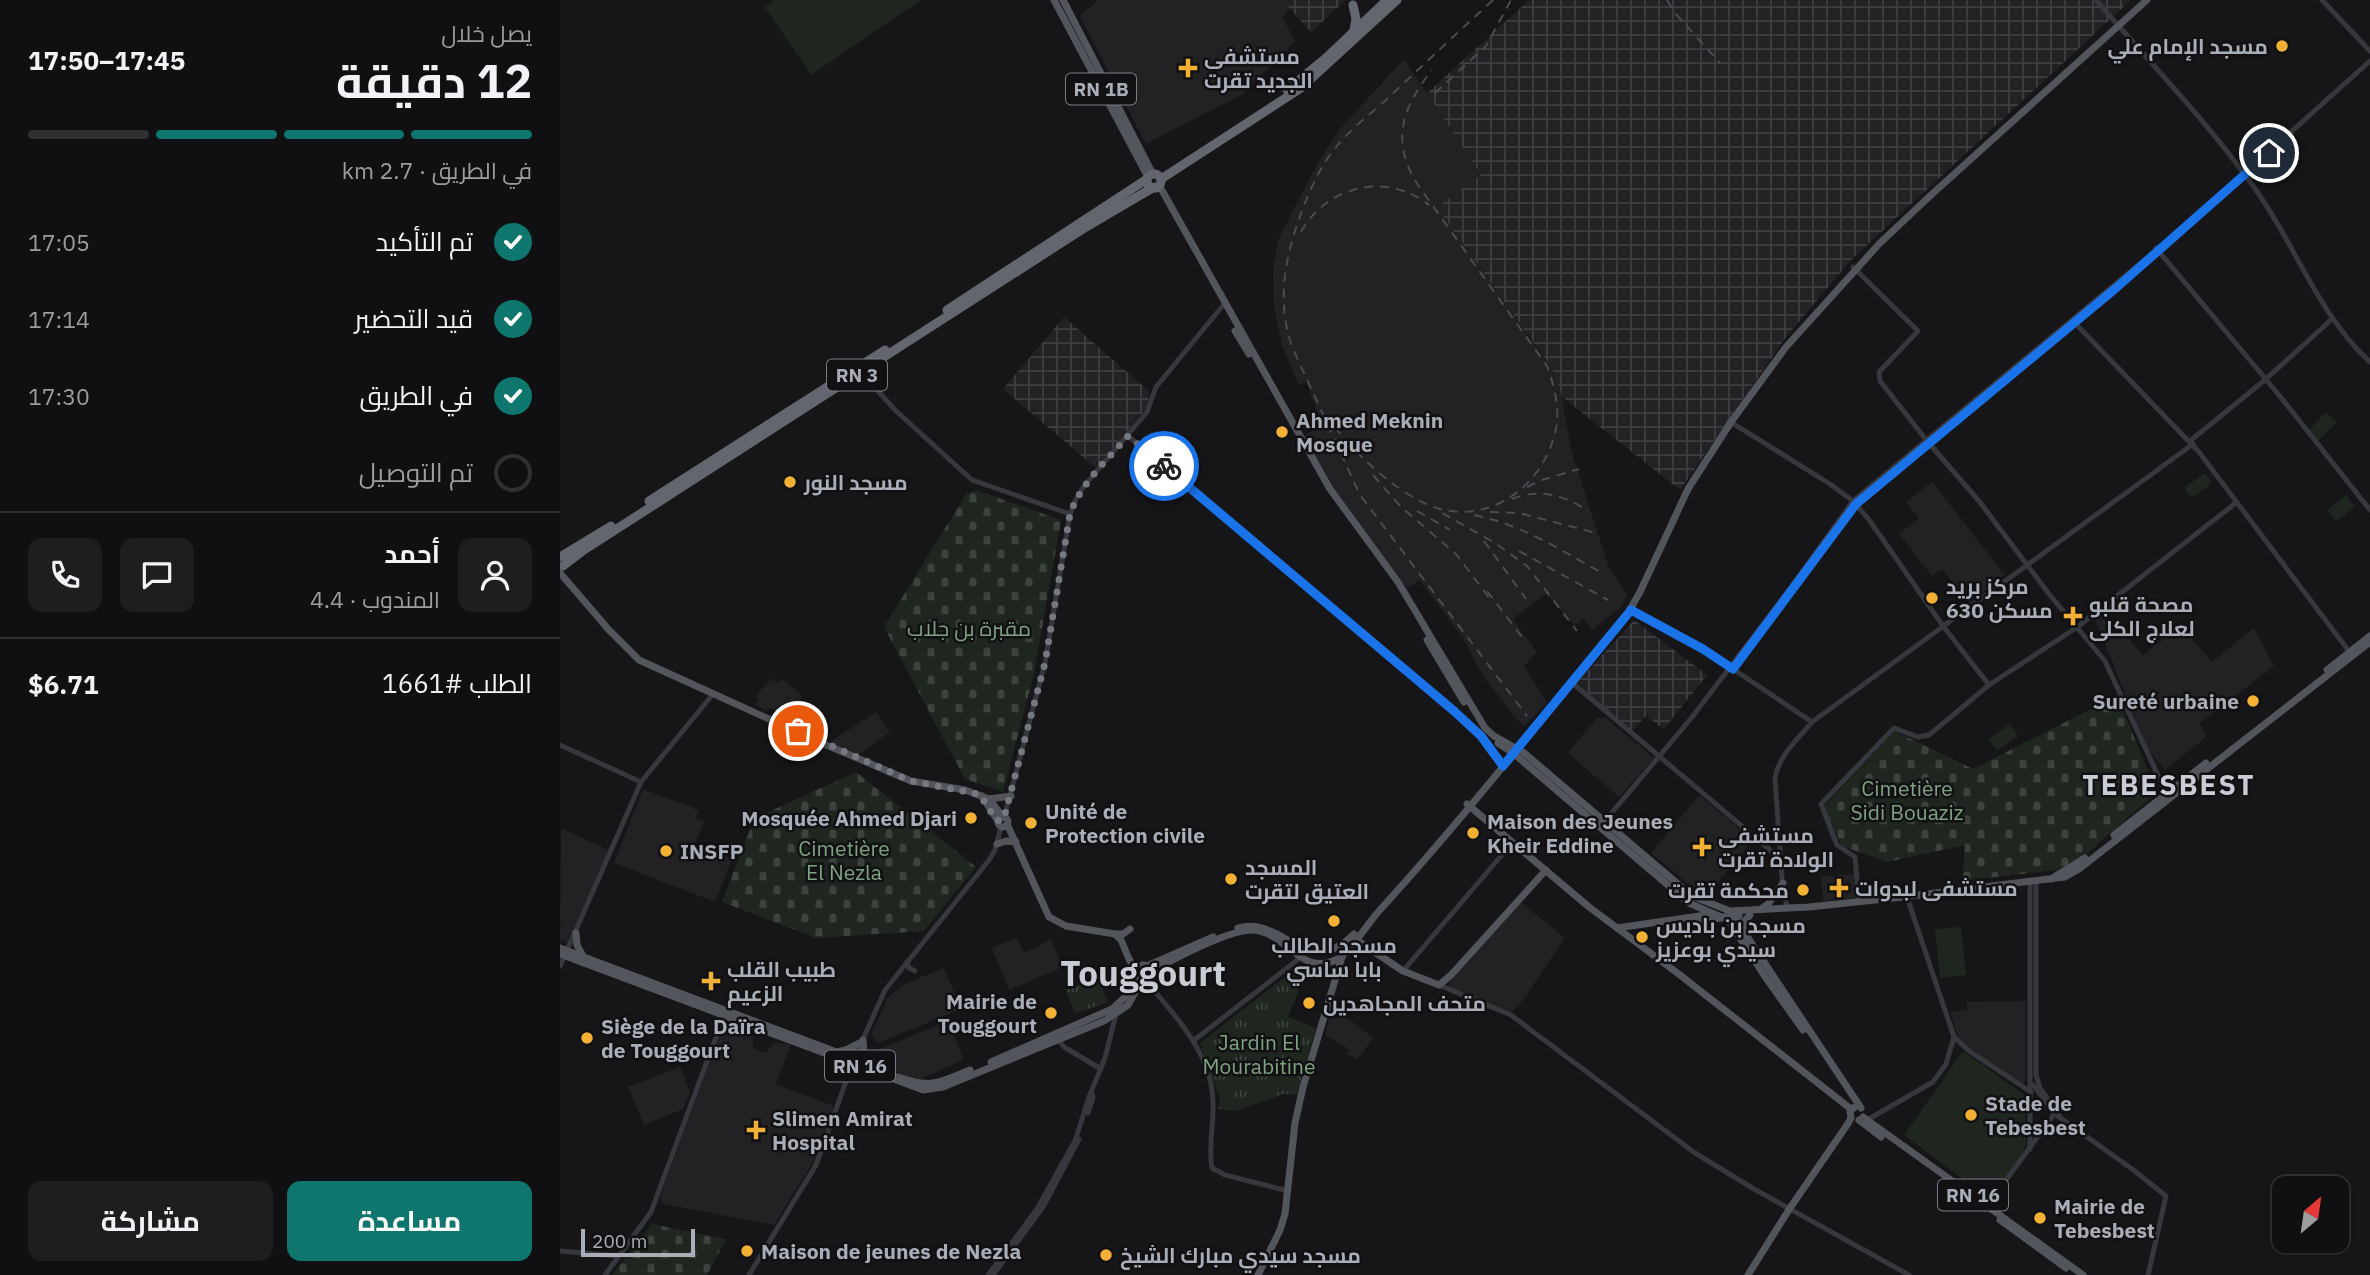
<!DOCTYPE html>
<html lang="ar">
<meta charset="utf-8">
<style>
body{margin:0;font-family:"IBM Plex Sans",Cairo,sans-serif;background:#1e1e20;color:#f1f3f6;direction:rtl;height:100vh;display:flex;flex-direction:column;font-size:26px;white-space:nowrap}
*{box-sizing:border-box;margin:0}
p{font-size:23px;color:#9c9d9f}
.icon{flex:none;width:38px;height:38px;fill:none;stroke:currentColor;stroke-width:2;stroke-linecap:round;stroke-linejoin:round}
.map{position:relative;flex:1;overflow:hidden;direction:ltr}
.sheet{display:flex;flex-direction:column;background:#101012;width:560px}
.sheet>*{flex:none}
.needle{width:46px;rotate:29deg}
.controls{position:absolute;left:1712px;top:1176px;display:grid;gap:14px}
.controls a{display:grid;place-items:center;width:77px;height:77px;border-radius:14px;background:#101012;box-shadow:0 2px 5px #0004,0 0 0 2px #303032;font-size:35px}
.scale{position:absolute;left:21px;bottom:18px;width:114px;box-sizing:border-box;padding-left:7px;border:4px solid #a8adb8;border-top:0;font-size:19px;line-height:24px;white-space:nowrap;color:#a8adb8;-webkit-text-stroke:5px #111113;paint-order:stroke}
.pin{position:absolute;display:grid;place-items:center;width:60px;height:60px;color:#fff;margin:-30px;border:4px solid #fff;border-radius:50%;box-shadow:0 2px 7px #0007}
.courier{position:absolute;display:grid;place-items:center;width:70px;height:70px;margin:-35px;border:5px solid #1a73e8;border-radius:50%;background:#fff;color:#222;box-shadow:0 2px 9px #0007}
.overview em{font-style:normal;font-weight:700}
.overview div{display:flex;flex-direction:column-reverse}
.overview{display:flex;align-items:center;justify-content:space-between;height:119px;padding:0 28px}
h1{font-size:46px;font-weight:700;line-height:52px}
.bar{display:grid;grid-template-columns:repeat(4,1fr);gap:10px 7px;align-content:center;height:84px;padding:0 28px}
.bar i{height:9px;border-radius:5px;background:#303032}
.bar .active{background:#0f766e}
.bar p{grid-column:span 4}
.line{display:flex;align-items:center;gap:18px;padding:0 28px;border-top:2px solid #303032}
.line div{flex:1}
.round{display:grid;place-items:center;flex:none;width:74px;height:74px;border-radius:14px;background:#1e1e20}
ol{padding:0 28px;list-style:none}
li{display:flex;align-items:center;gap:21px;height:77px}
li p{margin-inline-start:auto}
li .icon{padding:7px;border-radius:50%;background:#0f766e;color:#fff;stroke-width:4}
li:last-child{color:#9c9d9f}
li i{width:38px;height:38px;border:4px solid #303032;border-radius:50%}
.cta{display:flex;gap:14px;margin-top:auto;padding:14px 28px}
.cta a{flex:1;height:80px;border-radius:14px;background:#0f766e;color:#fff;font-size:28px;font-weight:700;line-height:80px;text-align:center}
.cta a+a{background:#1e1e20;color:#f1f3f6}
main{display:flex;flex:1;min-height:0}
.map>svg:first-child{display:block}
.built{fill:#222225}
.industrial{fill:url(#industrial-grid)}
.green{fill:#1e261f}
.cemetery{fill:url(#cemetery-stones)}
.park{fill:url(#park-tufts)}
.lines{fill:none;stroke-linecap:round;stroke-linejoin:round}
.minor{stroke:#37383d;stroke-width:5}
.major{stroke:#53555c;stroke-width:7}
.highway{stroke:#63666e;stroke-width:9}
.rail{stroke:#4a4c52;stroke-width:2;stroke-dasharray:9 7;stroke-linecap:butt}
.done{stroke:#757880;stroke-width:7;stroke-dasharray:0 12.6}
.route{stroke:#1a73e8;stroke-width:9}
.poi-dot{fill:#f2b134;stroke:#111113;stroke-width:2.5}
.labels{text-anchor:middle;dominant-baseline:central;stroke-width:5;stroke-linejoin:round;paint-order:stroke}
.shield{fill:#111113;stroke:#7b7e86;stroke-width:2}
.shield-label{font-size:19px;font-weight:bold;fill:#a8adb8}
.poi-label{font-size:21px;font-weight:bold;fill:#a8adb8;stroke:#111113;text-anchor:start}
.park-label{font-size:21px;fill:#7fa381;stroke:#111113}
.district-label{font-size:28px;font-weight:bold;letter-spacing:2px;fill:#c9ccd4;stroke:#111113}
.town-label{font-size:35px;font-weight:bold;fill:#c9ccd4;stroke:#111113}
</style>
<main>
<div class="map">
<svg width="1810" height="1275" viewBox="0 0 1810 1275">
<defs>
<pattern id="industrial-grid" width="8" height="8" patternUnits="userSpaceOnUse" patternTransform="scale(1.75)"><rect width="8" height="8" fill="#222225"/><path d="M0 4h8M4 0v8" fill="none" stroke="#3f3f43"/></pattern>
<pattern id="cemetery-stones" width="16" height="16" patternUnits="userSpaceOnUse" patternTransform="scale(1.75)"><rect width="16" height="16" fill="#1e261f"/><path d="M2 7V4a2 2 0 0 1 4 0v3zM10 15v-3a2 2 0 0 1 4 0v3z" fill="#3c433d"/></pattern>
<pattern id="park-tufts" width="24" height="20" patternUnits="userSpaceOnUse" patternTransform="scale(1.75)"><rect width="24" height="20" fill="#1e261f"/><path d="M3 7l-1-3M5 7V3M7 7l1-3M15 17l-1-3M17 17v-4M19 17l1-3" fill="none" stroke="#3c433d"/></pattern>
</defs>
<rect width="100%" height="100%" fill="#161618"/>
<g class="built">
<polygon points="538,0 722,0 730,9 722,18 736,41 681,95 586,144 520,16"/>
<polygon points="844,59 922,176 878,207 995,374 1002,397 1011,450 1049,568 1068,596 1059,609 1032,630 1023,618 1015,626 986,594 953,619 977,652 964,666 987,703 963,727 923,676 903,638 859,580 847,588 774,489 744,436 762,424 746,382 739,385 723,348 714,309 713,268 719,238 755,168 780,129"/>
<polygon points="1372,482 1445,575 1409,603 1382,569 1372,576 1339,534 1359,518 1346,502"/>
<polygon points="1541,616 1560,640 1566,636 1583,655 1620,625 1652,662 1694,628 1714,666 1639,724 1647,736 1605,770 1586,747 1535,619"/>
<polygon points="211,678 218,683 221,679 243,696 225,719 211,708 206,710 195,705 199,699 196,696"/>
<polygon points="316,712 330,732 298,755 270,742"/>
<polygon points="1037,718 1046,718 1094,758 1059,797 1008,753"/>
<polygon points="83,789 139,810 136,818 144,821 135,844 172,859 155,902 54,863"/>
<polygon points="1139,795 1193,840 1145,898 1091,853"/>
<polygon points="1,828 49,850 7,942 2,940 0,942"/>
<polygon points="1294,874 1296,898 1263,901 1261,877"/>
<polygon points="961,902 1005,938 960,1004 949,1014 887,988 891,980"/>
<polygon points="457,938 463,951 465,953 491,939 503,967 449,990 432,948"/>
<polygon points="384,968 401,1009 318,1043 311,1035 327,999 342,985"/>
<polygon points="1466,1001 1466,1080 1463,1085 1404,1046 1398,1037 1390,1012 1407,1010 1407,1002"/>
<polygon points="775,1008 813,1038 797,1060 787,1053 789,1050 765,1035 771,1009"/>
<polygon points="165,1020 187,1028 193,1037 193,1048 206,1053 212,1045 218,1043 231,1044 216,1084 274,1106 255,1159 214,1225 103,1204 100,1197"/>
<polygon points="388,1021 404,1060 355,1081 317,1066 314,1061 316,1053 319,1049"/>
<polygon points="120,1067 130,1093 123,1109 84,1125 68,1087"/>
</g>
<g class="industrial">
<polygon points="722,0 786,0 751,32"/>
<polygon points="969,0 1571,0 1292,259 1226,337 1120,490 1002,397 995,374 986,360 877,207 921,175 867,93"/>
<polygon points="504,317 589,391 588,406 536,468 443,389"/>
<polygon points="1074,620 1147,675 1104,729 1086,716 1072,731 1017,683"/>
</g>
<g class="green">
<polygon points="214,0 361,0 251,75 205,7"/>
<polygon points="1766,412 1777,422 1758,441 1748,431"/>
<polygon points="1645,473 1652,483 1632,498 1624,488"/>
<polygon points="1786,495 1795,507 1776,522 1767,510"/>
<polygon points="1450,724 1458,736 1437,751 1428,739"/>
<polygon points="1401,927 1406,975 1380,978 1375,929"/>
<polygon points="1403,1051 1465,1095 1466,1144 1460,1158 1431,1200 1344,1135"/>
</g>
<g class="cemetery">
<polygon points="416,490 501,520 474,674 443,792 405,779 324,627 407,493"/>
<polygon points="1557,696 1597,792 1513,866 1496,870 1402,881 1405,845 1327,862 1282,846 1264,806 1335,731 1413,769"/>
<polygon points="296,772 416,867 364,931 256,938 162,902 193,822 200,816"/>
<polygon points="92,1224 166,1239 147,1275 52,1275"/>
</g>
<g class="park">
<polygon points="735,969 743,978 728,1017 756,1028 737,1095 723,1094 676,1111 658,1109 660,1100 640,1043"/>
<polygon points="538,977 548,1002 515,1014 506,990"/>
</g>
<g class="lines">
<g class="minor">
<path d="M1536,0C1591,64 1650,124 1698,193C1737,249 1759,315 1810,362"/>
<polyline points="1762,0 1810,51"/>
<polyline points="1596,248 1719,395 1810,510"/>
<polyline points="1293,267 1358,331 1319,372 1320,381 1367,441 1419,501 1489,594 1545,661 1607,795"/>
<polyline points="1513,321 1639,452 1791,654"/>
<polyline points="1464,365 1591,258"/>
<polyline points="302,373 335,410 412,480 510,514"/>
<polyline points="1421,400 1457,371"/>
<polyline points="1169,421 1270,484 1293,501 1310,521 1383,626 1429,685"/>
<polyline points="568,436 894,711 921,736 943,766"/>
<polyline points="1630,441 1706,379 1772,319"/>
<polyline points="1284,519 1296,504 1357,454"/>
<polyline points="1243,576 1272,536"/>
<polyline points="1069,608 1143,649 1252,722"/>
<polyline points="1010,681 1221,859"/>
<polyline points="1132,717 1229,590 1293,501 1634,219 1810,61"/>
<polyline points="0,745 81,782"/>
<polyline points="444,818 485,663 510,514 515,501 524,486 587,412 596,387 665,303"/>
<polyline points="1044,822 1133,716"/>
<polyline points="1476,881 1476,1075 1480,1088 1500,1117"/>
<polyline points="1470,882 1470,1149"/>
<polyline points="1299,902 1295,857 1277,845 1261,804 1334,728 1358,737 1369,735 1429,685 1516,628 1677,502"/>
<path d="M1228,909L1223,892L1215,779C1218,756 1238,739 1252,722L1633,444"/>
<polyline points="347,962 349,968 355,971"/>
<polyline points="0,966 81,782 153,694"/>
<polyline points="843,971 952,843"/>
<path d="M584,979C614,1014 652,1053 653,1102C654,1123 648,1146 652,1168L665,1175L728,1191"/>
<polyline points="879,985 951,1015 1135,1153 1194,1189 1349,1275"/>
<polyline points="1394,1037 1409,1051 1471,1092"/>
<polyline points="497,1038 504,1047 541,1069"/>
<polyline points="633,1041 740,958"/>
<polyline points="1473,1085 1495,1114 1572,1169 1606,1196 1588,1275"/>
<polyline points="528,1113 533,1098 532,1093"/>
<polyline points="1307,1120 1373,1082 1386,1064 1394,1037 1347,897"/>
<polyline points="1425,1209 1495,1113"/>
<polyline points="0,1251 58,1256"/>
<polyline points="45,1275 91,1212 165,1013"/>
<polyline points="189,1275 256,1165 294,1059 325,990 429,860 435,850 441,827"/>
<polyline points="428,1275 477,1209 515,1141 529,1097 545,1058 556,1014"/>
<polyline points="433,1275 483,1207 519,1139"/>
</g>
<g class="major">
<polyline points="494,0 588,177"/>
<polyline points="503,0 593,174"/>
<polyline points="599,185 770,489 838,582 925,728 934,736 963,752 1132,896 1170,911 1249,907 1343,897 1505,877 1519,869 1810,642"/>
<polyline points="675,331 689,354"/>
<polyline points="0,573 49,630 79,660 264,744 351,781 405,790 429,799 451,796"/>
<polyline points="867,640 904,702"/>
<polyline points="1767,670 1810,636"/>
<polyline points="938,743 953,753 1129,903 1161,917 1179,916"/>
<polyline points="422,796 438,821"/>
<polyline points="429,799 443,817"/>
<polyline points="907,804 1029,907 1120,975 1291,1109"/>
<circle cx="443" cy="822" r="5"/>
<polyline points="447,824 489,917 506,926 555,934 561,940 569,959 576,970"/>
<polyline points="1554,835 1646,763"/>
<polyline points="437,844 446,841 456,842"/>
<polyline points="1491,879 1525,858"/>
<polyline points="1201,909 1208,904 1223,883"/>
<polyline points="1172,914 1301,1108"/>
<polyline points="1167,918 1206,978 1243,1030"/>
<polyline points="1132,921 1162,918"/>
<path d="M678,928C723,915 747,982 794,934"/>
<polyline points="1057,928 1153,914"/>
<polyline points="1183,932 1183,923 1190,915"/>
<polyline points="16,933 17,945 23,956"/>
<polyline points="555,934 563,934 570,929"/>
<polyline points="792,937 843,971 879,985 891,975 986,870"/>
<polyline points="0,948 295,1059"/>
<polyline points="0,954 363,1090 383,1087 544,1021 568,1005 582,980"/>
<circle cx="583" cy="972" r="7"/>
<polyline points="587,966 653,937"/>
<path d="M590,972C612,960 669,929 693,930C727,932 740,978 778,959C787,955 810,921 819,911C905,817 983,716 1065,618L1080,592L1128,489L1171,422L1226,347L1319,244L1371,195L1587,0"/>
<polyline points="303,1040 304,1054 309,1066"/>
<polyline points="277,1052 286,1050 302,1042"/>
<polyline points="280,1059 288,1077"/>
<polyline points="431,1062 552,1009 565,997 576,976"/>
<path d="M338,1077C372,1089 378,1083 410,1070"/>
<polyline points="1303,1117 1523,1275"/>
<polyline points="1299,1120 1321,1137"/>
<polyline points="1440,1220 1506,1268"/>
<polyline points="698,1275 720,1230 725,1214 735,1123 743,1087 782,957"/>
<polyline points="1188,1275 1230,1208 1287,1125 1291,1118 1290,1111 1295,1107"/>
</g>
<g class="highway">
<polyline points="793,5 796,19 794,30"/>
<polyline points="727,90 766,58 827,0"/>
<circle cx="594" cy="181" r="7"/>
<polyline points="601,179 741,88 837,0"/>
<polyline points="387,310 587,179"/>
<polyline points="89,501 325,350"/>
<polyline points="0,557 51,526"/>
<polyline points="3,566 24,550 526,227 594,187"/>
</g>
<g class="rail">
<path d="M933,0C897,33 862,66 827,99C808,116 788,131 773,151C761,166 754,182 747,198C727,247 714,298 733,349L800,495L967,716"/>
<polyline points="1107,0 1115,13 1160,63"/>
<polyline points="875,93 926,46 951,0"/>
<path d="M741,232C766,186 827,171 869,205"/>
<path d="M775,427C798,457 846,502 884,510C937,521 986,481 996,428C1000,408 994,385 987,366L858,185C830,141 842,108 872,70"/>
<polyline points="813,475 841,507 896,554 930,599"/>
<polyline points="967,487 982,480 1019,469"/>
<path d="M952,499C980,488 1004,495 1028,511"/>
<polyline points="857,511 890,530"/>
<polyline points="930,512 959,513 1036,533"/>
<polyline points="882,513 935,543 967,566 1017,631"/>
<path d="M914,515C961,524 1002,551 1044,574"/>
<polyline points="924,541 966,599"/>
<polyline points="959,551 1048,600"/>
<polyline points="927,591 965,641"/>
</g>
</g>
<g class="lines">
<path class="done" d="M238,731L351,781L418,794L422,796L425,804L438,821L440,818H444L485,663L510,514C521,483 547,460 568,436L604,466"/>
<polyline class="route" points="604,466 894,711 921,736 943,766 1071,610 1143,649 1173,669 1296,504 1556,288 1709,153"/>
</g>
<g class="poi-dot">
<circle cx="1722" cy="46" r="7"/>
<path d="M624.5 57.5h7v7h7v7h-7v7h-7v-7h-7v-7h7z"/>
<circle cx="722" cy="432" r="7"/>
<circle cx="230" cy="482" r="7"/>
<circle cx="1372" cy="598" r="7"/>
<path d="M1509.5 605.5h7v7h7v7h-7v7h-7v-7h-7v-7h7z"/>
<circle cx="1693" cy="701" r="7"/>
<circle cx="411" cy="818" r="7"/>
<circle cx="471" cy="823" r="7"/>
<circle cx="913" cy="833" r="7"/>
<path d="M1138.5 836.5h7v7h7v7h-7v7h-7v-7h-7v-7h7z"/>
<circle cx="106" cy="851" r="7"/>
<circle cx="671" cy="879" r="7"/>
<path d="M1275.5 877.5h7v7h7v7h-7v7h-7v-7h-7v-7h7z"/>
<circle cx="1243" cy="890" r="7"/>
<circle cx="774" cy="921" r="7"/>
<circle cx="1082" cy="937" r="7"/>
<path d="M147.5 970.5h7v7h7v7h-7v7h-7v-7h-7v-7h7z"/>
<circle cx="749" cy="1003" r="7"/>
<circle cx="491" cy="1013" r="7"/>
<circle cx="27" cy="1038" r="7"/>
<circle cx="1411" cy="1115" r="7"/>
<path d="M192.5 1119.5h7v7h7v7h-7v7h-7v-7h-7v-7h7z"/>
<circle cx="1480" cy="1218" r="7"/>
<circle cx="187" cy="1251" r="7"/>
<circle cx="546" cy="1255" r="7"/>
</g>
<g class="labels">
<g class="shield">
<rect x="506" y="73.5" width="70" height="31" rx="5"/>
<rect x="267" y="359.5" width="60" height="31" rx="5"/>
<rect x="265" y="1050.5" width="70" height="31" rx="5"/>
<rect x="1378" y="1179.5" width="70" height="31" rx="5"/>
</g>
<g class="shield-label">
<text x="541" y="89">RN 1B</text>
<text x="297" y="375">RN 3</text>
<text x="300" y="1066">RN 16</text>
<text x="1413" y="1195">RN 16</text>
</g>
<g class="poi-label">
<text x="1708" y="46" text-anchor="end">مسجد الإمام علي</text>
<text x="644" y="56">مستشفى<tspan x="644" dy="24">الجديد تقرت</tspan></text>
<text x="736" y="420">Ahmed Meknin<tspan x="736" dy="24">Mosque</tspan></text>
<text x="244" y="482">مسجد النور</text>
<text x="1386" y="586">مركز بريد<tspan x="1386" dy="24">630 مسكن</tspan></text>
<text x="1529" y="604">مصحة قلبو<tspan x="1529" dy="24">لعلاج الكلى</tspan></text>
<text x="1679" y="701" text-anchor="end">Sureté urbaine</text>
<text x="485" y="811">Unité de<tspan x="485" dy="24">Protection civile</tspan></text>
<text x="397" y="818" text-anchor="end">Mosquée Ahmed Djari</text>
<text x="927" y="821">Maison des Jeunes<tspan x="927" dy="24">Kheir Eddine</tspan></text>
<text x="1158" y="835">مستشفى<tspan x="1158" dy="24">الولادة تقرت</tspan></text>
<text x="120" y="851">INSFP</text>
<text x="685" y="867">المسجد<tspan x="685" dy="24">العتيق لتقرت</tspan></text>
<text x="1295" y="888">مستشفى لبدوات</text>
<text x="1229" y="890" text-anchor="end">محكمة تقرت</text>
<text x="1096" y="925">مسجد بن باديس<tspan x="1096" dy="24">سيدي بوعزيز</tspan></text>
<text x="774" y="945" text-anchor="middle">مسجد الطالب<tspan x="774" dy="24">بابا ساسي</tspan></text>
<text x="167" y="969">طبيب القلب<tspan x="167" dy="24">الزعيم</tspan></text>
<text x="477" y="1001" text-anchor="end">Mairie de<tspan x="477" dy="24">Touggourt</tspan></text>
<text x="763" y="1003">متحف المجاهدين</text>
<text x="41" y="1026">Siège de la Daïra<tspan x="41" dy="24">de Touggourt</tspan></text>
<text x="1425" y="1103">Stade de<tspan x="1425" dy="24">Tebesbest</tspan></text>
<text x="212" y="1118">Slimen Amirat<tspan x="212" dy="24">Hospital</tspan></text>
<text x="1494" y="1206">Mairie de<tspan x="1494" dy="24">Tebesbest</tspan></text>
<text x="201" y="1251">Maison de jeunes de Nezla</text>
<text x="560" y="1255">مسجد سيدي مبارك الشيخ</text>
</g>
<g class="park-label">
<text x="409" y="628">مقبرة بن جلاب</text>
<text x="1347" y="788">Cimetière<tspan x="1347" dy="24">Sidi Bouaziz</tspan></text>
<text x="284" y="848">Cimetière<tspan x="284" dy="24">El Nezla</tspan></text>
<text x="699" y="1042">Jardin El<tspan x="699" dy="24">Mourabitine</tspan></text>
</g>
<g class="district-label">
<text x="1609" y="784">TEBESBEST</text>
</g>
<g class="town-label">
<text x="583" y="973">Touggourt</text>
</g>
</g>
</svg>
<div class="controls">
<a><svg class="needle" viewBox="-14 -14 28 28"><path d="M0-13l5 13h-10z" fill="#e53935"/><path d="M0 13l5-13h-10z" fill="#9c9d9f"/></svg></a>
</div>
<div class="scale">200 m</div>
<div class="pin" style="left:238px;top:731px;background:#ea580c"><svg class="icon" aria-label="bag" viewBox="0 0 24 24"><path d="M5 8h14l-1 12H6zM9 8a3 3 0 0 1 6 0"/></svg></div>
<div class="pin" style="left:1709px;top:153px;background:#1f2937"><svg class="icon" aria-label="home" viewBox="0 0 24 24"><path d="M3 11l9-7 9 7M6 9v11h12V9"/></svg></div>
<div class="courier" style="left:604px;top:466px"><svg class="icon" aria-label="bike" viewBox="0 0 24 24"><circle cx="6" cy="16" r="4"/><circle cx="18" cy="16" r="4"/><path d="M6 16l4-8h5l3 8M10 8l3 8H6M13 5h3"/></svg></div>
</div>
<section class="sheet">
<div class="overview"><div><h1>12 دقيقة</h1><p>يصل خلال</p></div><em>17:45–17:50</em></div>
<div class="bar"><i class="active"></i><i class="active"></i><i class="active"></i><i></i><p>في الطريق · 2.7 km</p></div>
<ol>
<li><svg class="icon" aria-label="check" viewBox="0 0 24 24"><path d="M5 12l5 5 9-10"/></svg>تم التأكيد<p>17:05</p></li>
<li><svg class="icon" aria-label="check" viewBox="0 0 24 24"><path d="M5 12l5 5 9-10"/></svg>قيد التحضير<p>17:14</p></li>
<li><svg class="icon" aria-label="check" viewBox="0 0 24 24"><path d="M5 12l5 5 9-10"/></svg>في الطريق<p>17:30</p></li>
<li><i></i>تم التوصيل</li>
</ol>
<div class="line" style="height:126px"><a class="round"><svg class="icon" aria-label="person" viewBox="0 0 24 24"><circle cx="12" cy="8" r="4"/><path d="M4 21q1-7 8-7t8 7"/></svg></a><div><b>أحمد</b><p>المندوب · 4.4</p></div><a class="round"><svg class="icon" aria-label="chat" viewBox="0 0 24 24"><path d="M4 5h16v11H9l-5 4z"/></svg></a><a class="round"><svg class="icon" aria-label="phone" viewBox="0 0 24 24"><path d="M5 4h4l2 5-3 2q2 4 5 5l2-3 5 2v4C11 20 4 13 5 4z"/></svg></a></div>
<div class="line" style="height:91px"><div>الطلب #1661</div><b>$6.71</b></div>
<div class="cta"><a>مساعدة</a><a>مشاركة</a></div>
</section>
</main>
